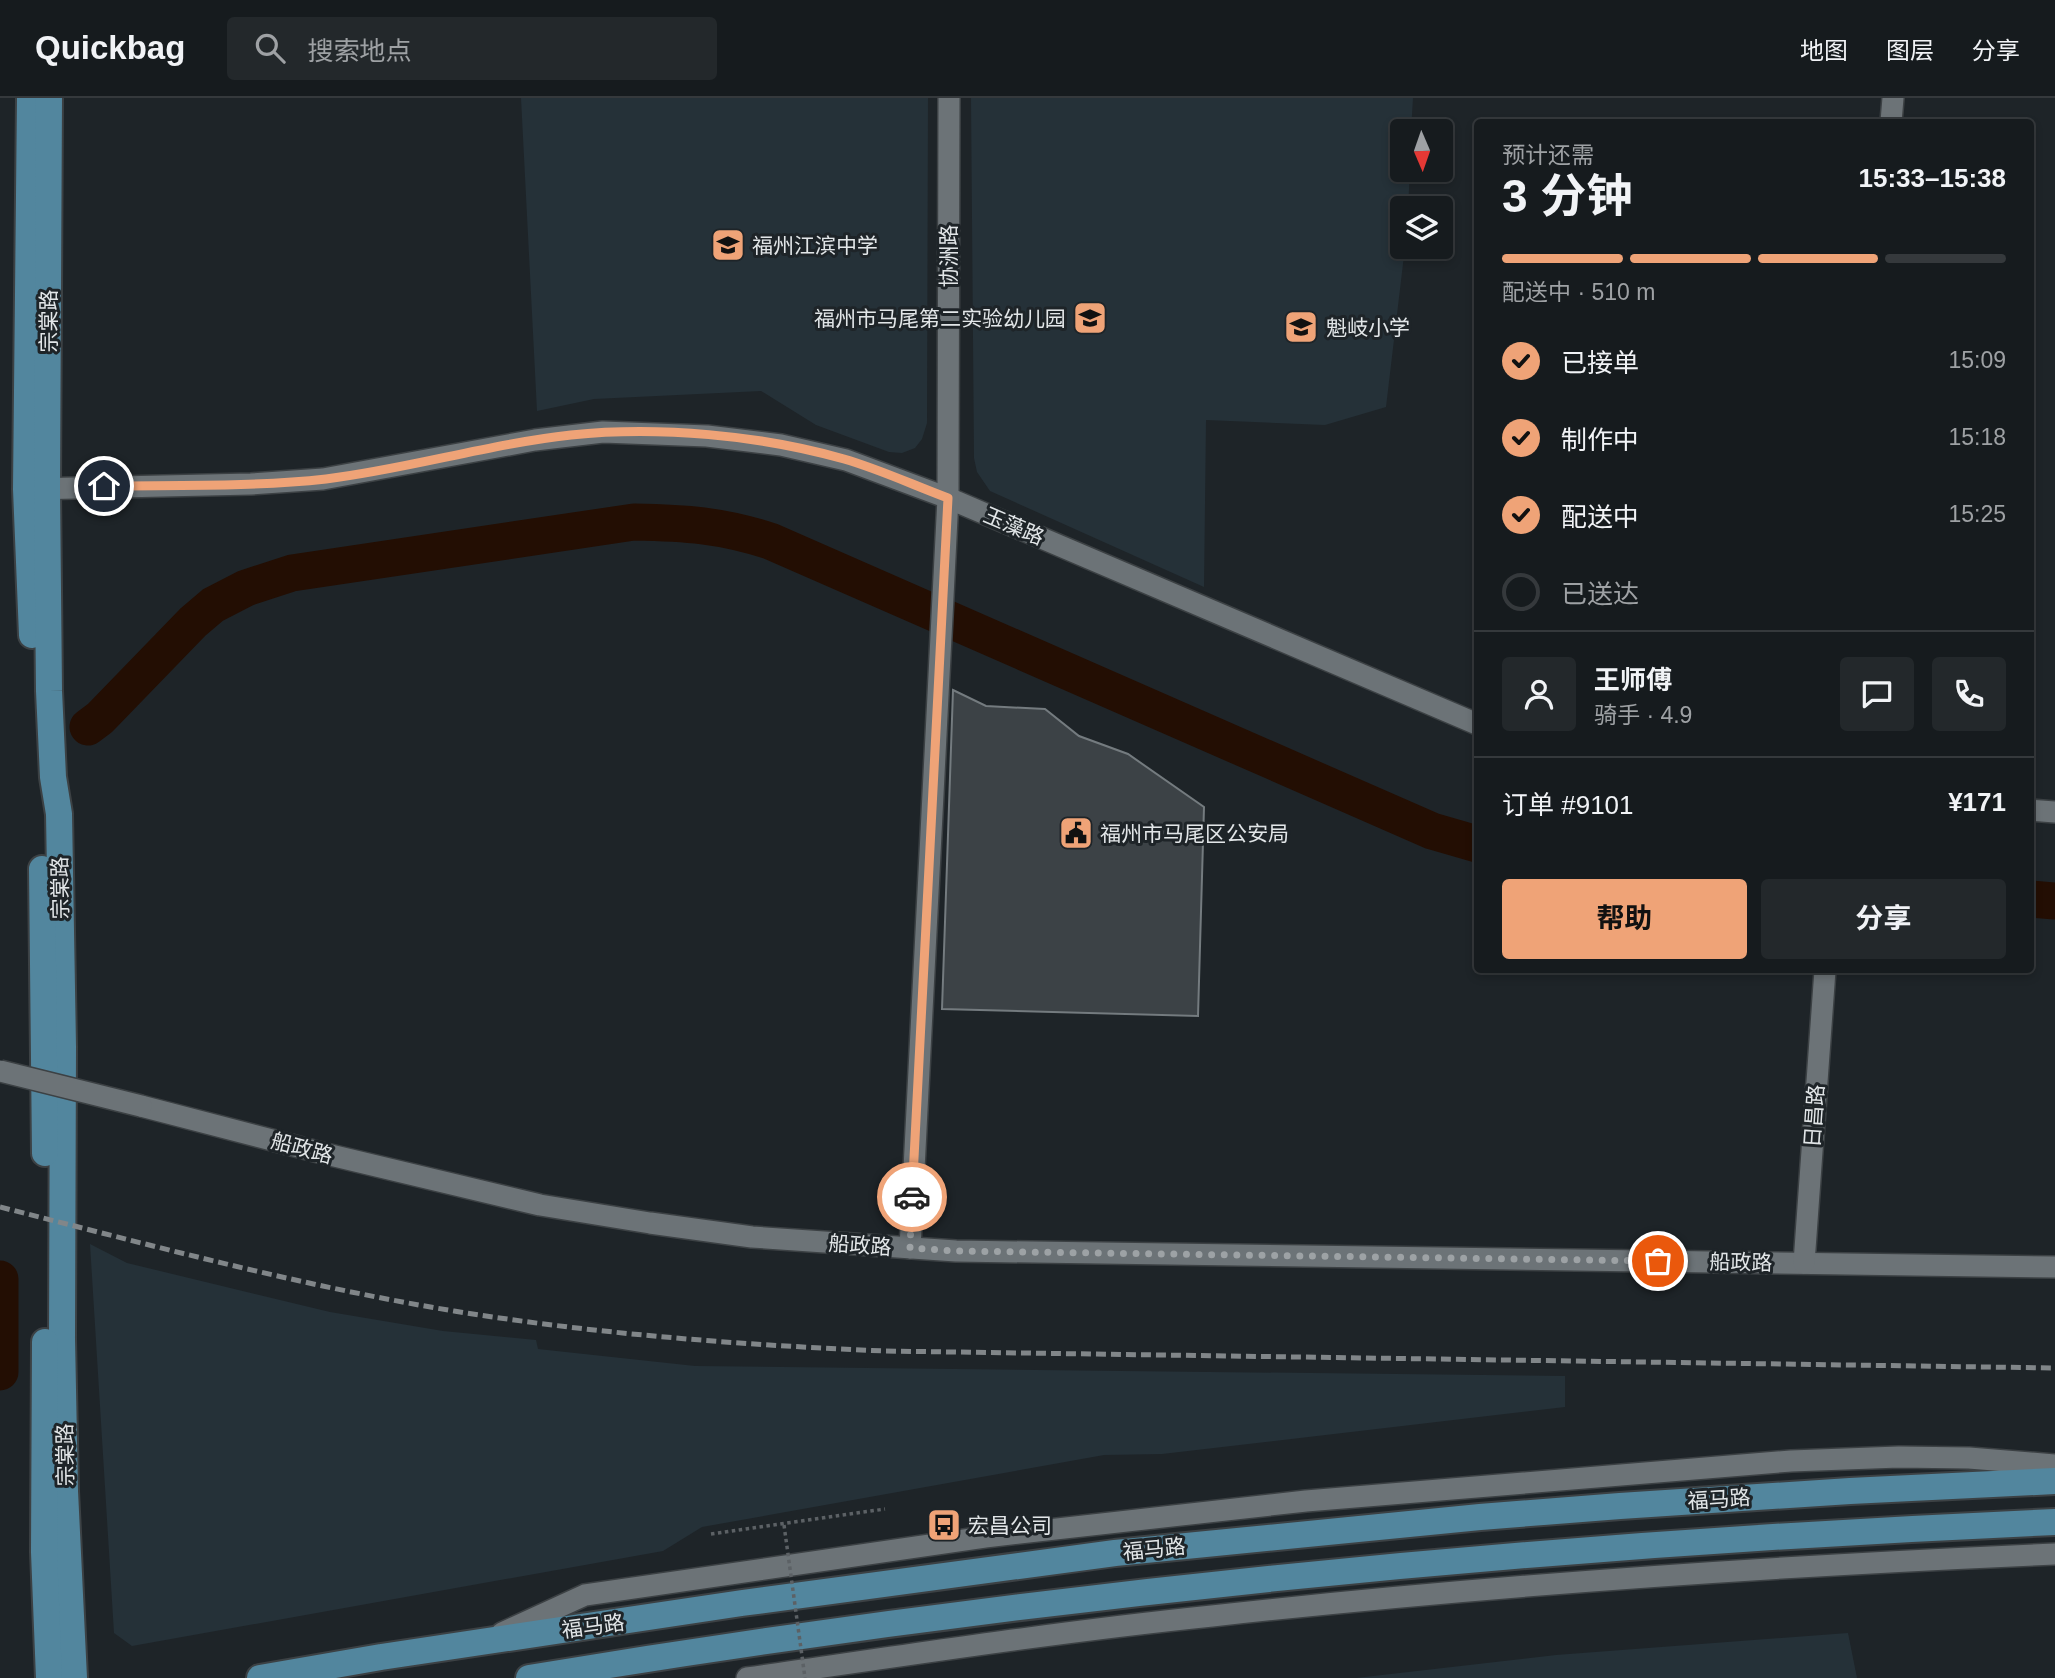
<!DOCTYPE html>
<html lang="zh">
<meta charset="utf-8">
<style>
body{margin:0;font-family:Arial,"Noto Sans SC",sans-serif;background:#23282b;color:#f1f3f6;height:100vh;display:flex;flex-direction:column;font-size:26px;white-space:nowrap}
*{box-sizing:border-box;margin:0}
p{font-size:23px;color:#9ea1a4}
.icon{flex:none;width:38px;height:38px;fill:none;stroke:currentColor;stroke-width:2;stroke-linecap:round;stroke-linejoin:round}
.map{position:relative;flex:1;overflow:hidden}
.sheet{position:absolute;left:1474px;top:21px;width:560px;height:854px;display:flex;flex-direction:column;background:#161b1e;border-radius:7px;box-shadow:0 4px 10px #0003,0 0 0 2px #35393c}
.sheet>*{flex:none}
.needle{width:46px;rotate:178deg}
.tools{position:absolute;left:1390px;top:21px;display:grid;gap:14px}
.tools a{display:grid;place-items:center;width:63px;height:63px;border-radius:7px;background:#161b1e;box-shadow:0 4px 10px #0003,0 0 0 2px #35393c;font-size:35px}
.pin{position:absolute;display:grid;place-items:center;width:60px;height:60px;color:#fff;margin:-30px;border:4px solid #fff;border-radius:50%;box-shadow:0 2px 7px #0007}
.courier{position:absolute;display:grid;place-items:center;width:70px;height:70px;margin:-35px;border:5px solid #efa377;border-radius:50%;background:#fff;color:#222;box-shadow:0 2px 9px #0007}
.overview em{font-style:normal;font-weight:700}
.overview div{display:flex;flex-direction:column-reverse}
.overview{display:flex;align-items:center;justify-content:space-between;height:119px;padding:0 28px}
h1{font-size:46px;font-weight:700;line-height:52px}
.bar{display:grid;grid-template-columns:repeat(4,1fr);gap:10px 7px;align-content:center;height:84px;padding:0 28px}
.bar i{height:9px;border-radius:5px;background:#35393c}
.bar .active{background:#efa377}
.bar p{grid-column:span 4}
.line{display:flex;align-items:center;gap:18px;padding:0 28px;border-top:2px solid #35393c}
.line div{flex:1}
.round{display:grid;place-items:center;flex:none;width:74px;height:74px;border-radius:7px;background:#23282b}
ol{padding:0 28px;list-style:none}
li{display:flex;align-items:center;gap:21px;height:77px}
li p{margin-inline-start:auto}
li .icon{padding:7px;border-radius:50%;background:#efa377;color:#111;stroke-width:4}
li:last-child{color:#9ea1a4}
li i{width:38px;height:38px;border:4px solid #35393c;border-radius:50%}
.action{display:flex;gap:14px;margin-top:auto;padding:14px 28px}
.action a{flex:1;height:80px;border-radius:7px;background:#efa377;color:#111;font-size:28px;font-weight:700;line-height:80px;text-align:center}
.action a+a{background:#23282b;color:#f1f3f6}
header{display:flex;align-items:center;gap:42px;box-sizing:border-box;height:98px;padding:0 35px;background:#161b1e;border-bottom:2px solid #35393c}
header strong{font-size:33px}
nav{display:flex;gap:38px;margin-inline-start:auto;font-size:24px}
.search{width:490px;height:63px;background:#23282b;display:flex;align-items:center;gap:18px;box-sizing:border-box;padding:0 24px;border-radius:7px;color:#9ea1a4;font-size:26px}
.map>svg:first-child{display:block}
.built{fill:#253138}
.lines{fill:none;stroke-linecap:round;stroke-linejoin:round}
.river{stroke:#230e03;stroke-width:37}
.building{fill:#3c4246;stroke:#747b7f;stroke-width:2}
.minor-casing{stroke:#3c4144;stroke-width:24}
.major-casing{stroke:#3c4144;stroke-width:30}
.path{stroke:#5c6165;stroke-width:3.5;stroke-dasharray:3.5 3.5;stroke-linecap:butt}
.minor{stroke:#6c7377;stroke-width:21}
.major{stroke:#52869e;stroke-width:26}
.rail{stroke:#818689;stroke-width:5;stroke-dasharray:10 5;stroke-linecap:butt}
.minor-bridge-casing{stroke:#3c4144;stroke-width:24;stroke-linecap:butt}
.path-bridge{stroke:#5c6165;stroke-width:3.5;stroke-dasharray:3.5 3.5;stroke-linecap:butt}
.minor-bridge{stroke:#6c7377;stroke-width:21}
.done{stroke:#9da2a5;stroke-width:7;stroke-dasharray:0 12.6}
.route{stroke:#efa377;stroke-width:9}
.labels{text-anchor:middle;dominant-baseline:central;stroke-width:6;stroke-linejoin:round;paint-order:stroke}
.poi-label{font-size:21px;fill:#e2e6e8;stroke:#1e2428;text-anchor:start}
.street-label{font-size:21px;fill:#e2e6e8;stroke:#1e2428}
</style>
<header>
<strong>Quickbag</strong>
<div class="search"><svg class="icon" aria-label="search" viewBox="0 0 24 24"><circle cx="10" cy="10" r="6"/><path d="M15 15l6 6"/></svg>搜索地点</div>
<nav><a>地图</a><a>图层</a><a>分享</a></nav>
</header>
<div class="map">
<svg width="2055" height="1580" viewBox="0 0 2055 1580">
<rect width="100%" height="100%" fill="#1e2428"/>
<g class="built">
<polygon points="521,0 928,0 927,325 922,341 915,350 902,355 889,354 816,327 761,293 594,301 537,313"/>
<polygon points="971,0 1413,0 1411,33 1402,33 1402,72 1410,72 1408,110 1402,110 1402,149 1405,149 1386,309 1325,327 1206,322 1204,489 990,393 977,374 974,360"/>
<polygon points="90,1146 127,1165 330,1214 443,1233 536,1242 538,1251 695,1268 1565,1278 1565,1309 1162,1356 1104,1357 702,1429 663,1453 132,1548 114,1535"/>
<polygon points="1848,1535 1857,1580 1356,1580 1556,1557"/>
</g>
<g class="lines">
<g class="river">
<path d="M88,629L100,620L193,524L213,507L246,490L292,475L634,424C686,425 720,427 770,443L1432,733L1477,746"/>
<polyline points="2030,801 2055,803"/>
<polyline points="0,1181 0,1274"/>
</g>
</g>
<polygon class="building" points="953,592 986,608 1045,611 1079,638 1128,656 1204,709 1198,918 942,911"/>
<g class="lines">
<defs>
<g id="minor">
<polyline points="1891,24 1893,0"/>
<polyline points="31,391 251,386 323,381 535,342 603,334 707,338 781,347 846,362 948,400 1477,626"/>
<polyline points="2030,712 2055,714"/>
<polyline points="141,1008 322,1055 540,1107 650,1125 752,1139 956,1153 2055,1169"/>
<polyline points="910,1150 948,400 949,0"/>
<polyline points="1804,1165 1825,872"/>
<polyline points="502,1535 585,1497 985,1439 1306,1403 1791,1363 1899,1359 1969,1360 2055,1367"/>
<path d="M747,1580C901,1558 1056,1534 1212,1518C1492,1487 1774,1468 2055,1456"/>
</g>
<g id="major">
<polyline points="30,0 26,391 32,537"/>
<polyline points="49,0 47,391 49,593 53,679 59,716 63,949 62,1241 65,1393 74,1580"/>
<polyline points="42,771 45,1055"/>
<polyline points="45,1244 44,1454 49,1580"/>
<polyline points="260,1580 381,1559 742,1505 1115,1455 1480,1419 1620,1408 1850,1393 2055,1383"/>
<path d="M529,1580C1034,1496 1544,1446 2055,1424"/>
</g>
</defs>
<use href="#minor" class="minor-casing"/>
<use href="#major" class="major-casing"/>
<polyline class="path" points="711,1436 885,1411"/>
<use href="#minor" class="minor"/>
<use href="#major" class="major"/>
<path class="rail" d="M0,1109C150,1147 301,1188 454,1213C596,1236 741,1247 885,1253L2055,1270"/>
<defs>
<polyline id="minor-bridge" points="0,973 141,1008"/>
</defs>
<use href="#minor-bridge" class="minor-bridge-casing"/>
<polyline class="path-bridge" points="784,1427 805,1580"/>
<use href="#minor-bridge" class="minor-bridge"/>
</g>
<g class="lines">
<polyline class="done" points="912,1099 910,1150 956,1153 1658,1163"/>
<path class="route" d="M104,388C178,387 253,389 326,381C408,371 489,346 571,337C658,328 760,337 844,361C879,371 913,387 948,400L912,1099"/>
</g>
<defs>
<symbol id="school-square" viewBox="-11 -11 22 22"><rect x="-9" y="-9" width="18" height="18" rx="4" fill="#efa377" stroke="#1e2428"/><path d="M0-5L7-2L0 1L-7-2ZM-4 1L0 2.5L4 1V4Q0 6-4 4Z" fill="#111"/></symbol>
<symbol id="civic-square" viewBox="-11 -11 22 22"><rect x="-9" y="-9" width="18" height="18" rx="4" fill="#efa377" stroke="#1e2428"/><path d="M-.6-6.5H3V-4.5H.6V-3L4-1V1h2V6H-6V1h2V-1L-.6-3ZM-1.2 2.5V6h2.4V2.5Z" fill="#111"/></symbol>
<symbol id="bus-square" viewBox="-11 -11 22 22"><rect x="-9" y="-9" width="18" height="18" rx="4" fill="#efa377" stroke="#1e2428"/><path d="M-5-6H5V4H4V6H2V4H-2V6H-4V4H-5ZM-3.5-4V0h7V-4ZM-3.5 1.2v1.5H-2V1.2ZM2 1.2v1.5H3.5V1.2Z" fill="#111"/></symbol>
</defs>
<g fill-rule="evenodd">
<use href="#school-square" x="709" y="128" width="38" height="38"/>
<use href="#school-square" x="1071" y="201" width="38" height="38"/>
<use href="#school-square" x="1282" y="210" width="38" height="38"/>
<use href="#civic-square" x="1057" y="716" width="38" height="38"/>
<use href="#bus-square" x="925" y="1408" width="38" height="38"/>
</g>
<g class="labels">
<g class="poi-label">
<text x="752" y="147">福州江滨中学</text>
<text x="1066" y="220" text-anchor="end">福州市马尾第二实验幼儿园</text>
<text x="1326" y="229">魁岐小学</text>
<text x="1100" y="735">福州市马尾区公安局</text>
<text x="968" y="1427">宏昌公司</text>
</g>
<g class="street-label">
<text transform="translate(948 158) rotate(-90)">协洲路</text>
<text transform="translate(48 223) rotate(-90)">宗棠路</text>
<text transform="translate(1014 428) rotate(23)">玉藻路</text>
<text transform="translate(60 790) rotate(-91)">宗棠路</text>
<text transform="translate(1814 1018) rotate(-86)">日昌路</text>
<text transform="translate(302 1050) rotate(15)">船政路</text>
<text transform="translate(860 1147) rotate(4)">船政路</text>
<text transform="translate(1741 1164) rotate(1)">船政路</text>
<text transform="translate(65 1357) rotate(-91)">宗棠路</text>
<text transform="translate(1719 1401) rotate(-4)">福马路</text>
<text transform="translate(1154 1451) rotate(-6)">福马路</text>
<text transform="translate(593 1528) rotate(-8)">福马路</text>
</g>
</g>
</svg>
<div class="tools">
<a><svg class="needle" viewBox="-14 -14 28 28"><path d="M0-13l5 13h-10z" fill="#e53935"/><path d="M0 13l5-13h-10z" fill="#9ea1a4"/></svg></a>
<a><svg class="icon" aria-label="layers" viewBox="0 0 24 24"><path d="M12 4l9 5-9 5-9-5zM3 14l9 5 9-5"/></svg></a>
</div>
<div class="pin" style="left:1658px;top:1163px;background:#ea580c"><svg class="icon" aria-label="bag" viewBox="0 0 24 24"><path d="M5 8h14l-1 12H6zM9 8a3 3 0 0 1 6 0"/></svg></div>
<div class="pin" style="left:104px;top:388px;background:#1f2937"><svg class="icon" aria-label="home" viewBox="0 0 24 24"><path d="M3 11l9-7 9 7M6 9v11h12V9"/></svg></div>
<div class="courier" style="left:912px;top:1099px"><svg class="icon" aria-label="car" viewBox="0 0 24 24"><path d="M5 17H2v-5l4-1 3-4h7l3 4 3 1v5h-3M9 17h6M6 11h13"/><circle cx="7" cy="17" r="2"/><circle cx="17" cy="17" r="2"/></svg></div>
<section class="sheet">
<div class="overview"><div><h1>3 分钟</h1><p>预计还需</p></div><em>15:33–15:38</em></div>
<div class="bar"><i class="active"></i><i class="active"></i><i class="active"></i><i></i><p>配送中 · 510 m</p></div>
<ol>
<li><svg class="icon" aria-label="check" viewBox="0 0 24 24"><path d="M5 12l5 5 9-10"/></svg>已接单<p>15:09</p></li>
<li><svg class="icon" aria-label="check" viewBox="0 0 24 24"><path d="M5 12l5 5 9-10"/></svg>制作中<p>15:18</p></li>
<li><svg class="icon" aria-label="check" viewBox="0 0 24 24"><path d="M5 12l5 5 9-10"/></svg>配送中<p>15:25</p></li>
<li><i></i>已送达</li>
</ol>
<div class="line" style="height:126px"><a class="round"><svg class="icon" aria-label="person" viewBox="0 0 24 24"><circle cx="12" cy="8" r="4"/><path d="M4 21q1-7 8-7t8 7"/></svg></a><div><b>王师傅</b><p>骑手 · 4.9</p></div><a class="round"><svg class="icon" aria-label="chat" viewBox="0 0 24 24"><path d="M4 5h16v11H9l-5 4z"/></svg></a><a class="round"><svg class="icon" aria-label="phone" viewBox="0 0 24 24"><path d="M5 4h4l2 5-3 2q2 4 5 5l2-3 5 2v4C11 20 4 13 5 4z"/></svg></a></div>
<div class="line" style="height:91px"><div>订单 #9101</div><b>¥171</b></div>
<div class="action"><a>帮助</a><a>分享</a></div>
</section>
</div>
